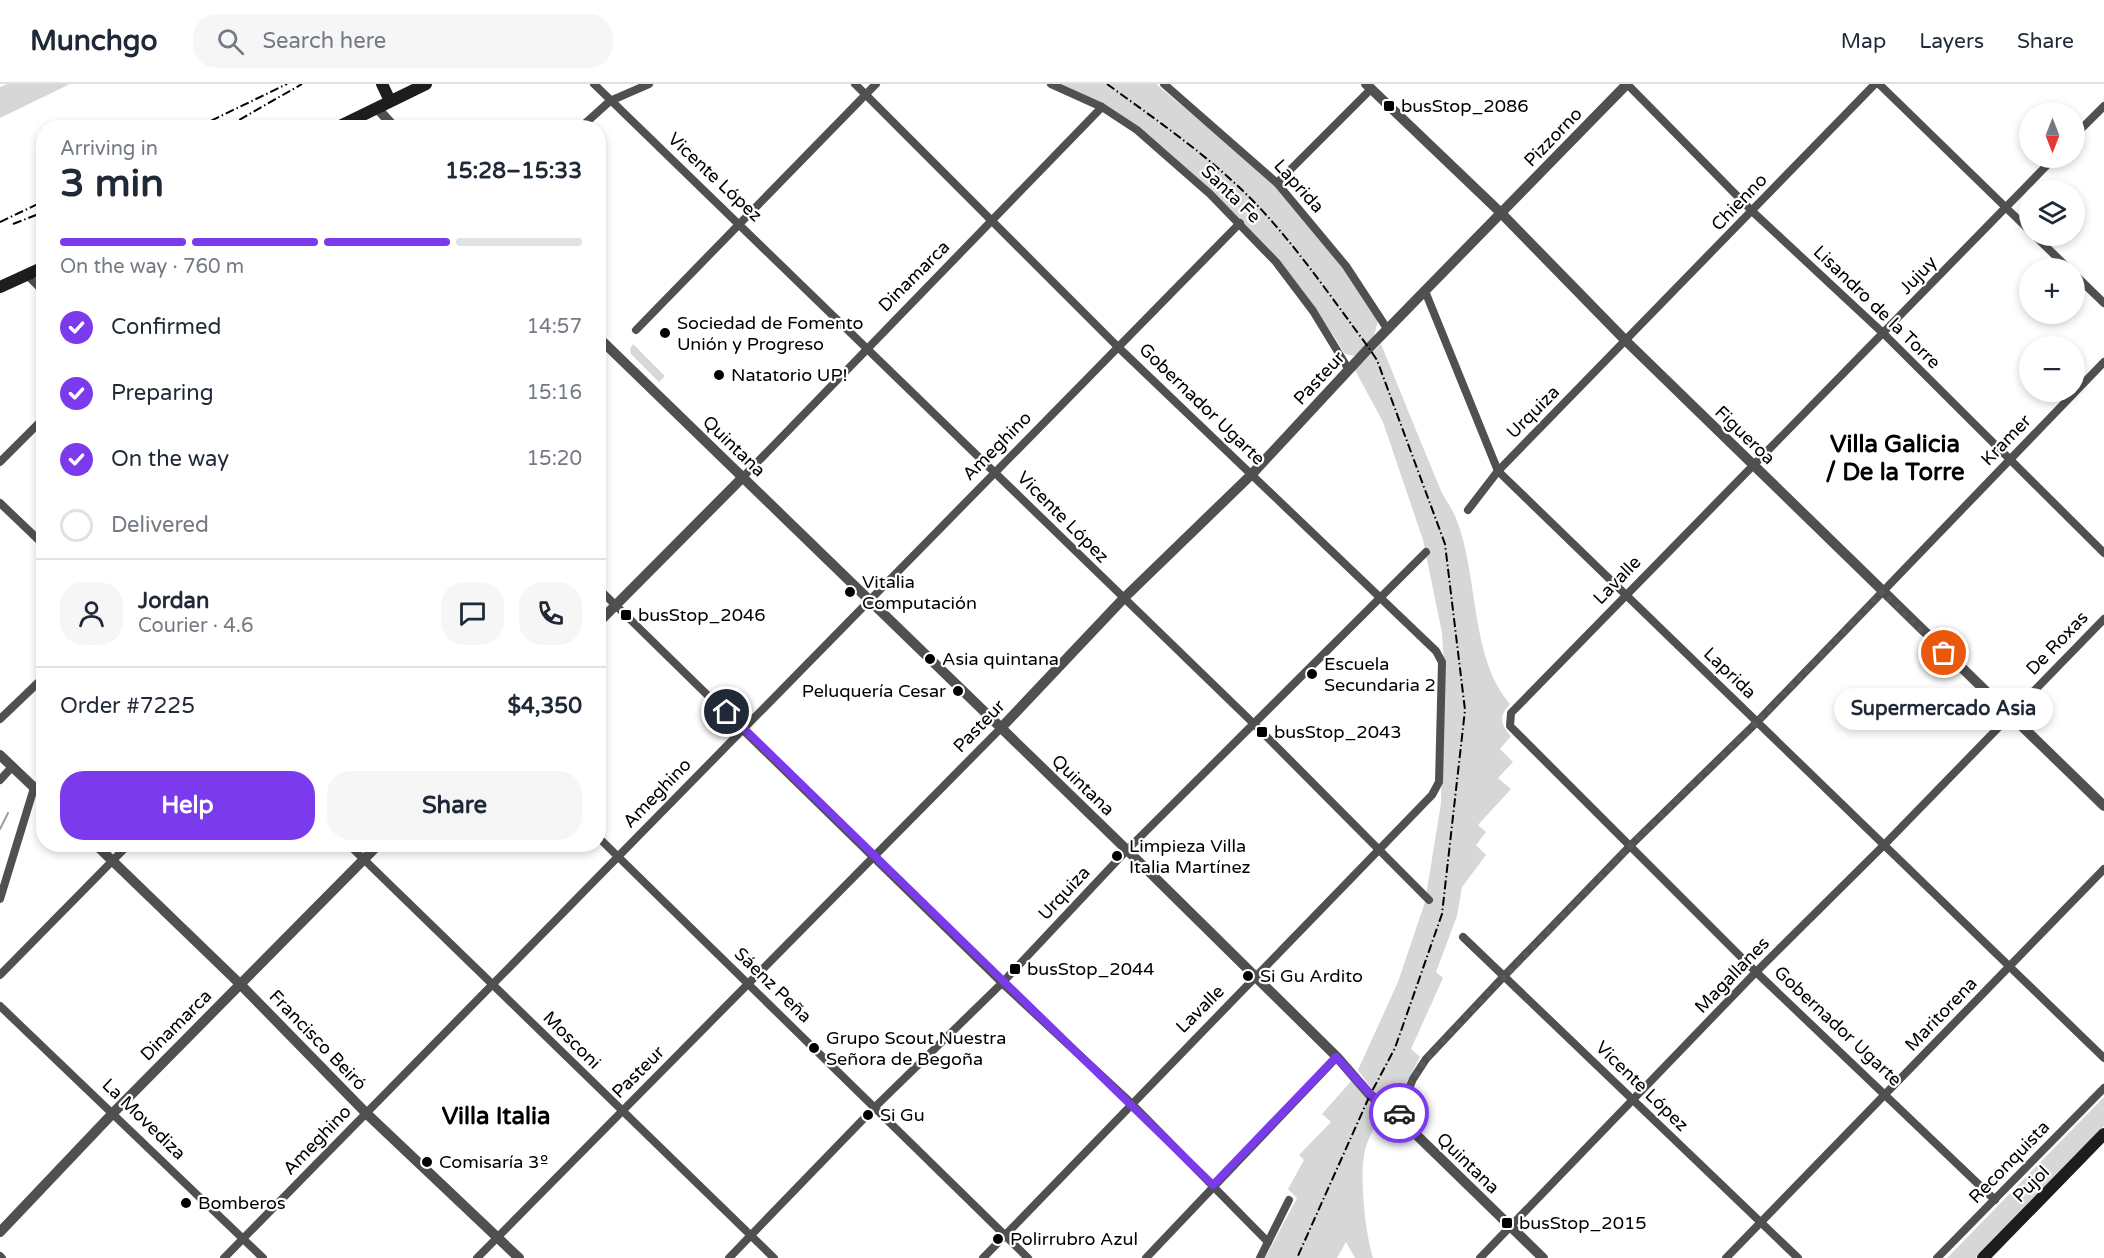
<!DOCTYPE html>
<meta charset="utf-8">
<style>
body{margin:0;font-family:"Varela Round",sans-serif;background:#f6f6f7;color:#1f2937;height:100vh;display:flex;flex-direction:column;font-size:22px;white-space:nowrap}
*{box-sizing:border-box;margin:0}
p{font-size:20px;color:#747a83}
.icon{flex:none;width:33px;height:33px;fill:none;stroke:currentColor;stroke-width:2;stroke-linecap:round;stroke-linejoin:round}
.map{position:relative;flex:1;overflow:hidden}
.side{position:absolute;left:36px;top:36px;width:570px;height:732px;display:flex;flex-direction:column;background:#fff;border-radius:24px;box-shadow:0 3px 9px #0003}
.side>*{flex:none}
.needle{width:39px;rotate:180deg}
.controls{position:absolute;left:2019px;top:18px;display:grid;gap:12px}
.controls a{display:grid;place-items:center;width:66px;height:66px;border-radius:50%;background:#fff;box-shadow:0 3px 9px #0003;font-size:30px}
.pin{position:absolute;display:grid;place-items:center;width:51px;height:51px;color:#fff;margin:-26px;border:3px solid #fff;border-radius:50%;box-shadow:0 2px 6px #0007}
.courier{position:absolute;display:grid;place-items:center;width:60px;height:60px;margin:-30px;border:4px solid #7c3aed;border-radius:50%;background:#fff;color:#222;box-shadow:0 2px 8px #0007}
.bubble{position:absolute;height:42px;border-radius:21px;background:#fff;box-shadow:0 3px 9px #0003;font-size:20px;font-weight:700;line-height:42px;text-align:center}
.headline em{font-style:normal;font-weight:700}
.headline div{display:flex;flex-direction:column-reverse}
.headline{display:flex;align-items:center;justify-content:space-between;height:102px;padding:0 24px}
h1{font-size:39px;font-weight:700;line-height:45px}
.bar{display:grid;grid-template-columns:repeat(4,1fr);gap:9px 6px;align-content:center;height:72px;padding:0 24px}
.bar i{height:8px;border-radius:4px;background:#e0e1e3}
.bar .active{background:#7c3aed}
.bar p{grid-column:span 4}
.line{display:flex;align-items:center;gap:15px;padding:0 24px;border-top:2px solid #e0e1e3}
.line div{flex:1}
.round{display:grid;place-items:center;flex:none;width:63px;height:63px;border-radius:24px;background:#f6f6f7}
ol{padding:0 24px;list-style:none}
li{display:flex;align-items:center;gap:18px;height:66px}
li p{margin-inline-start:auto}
li .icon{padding:6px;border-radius:50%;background:#7c3aed;color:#fff;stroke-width:4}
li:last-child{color:#747a83}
li i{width:33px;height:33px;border:3px solid #e0e1e3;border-radius:50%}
.action{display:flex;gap:12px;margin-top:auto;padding:12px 24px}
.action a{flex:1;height:69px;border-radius:24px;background:#7c3aed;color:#fff;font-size:24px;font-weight:700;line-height:69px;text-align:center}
.action a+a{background:#f6f6f7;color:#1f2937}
header{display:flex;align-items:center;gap:36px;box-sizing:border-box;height:84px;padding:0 30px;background:#fff;border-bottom:2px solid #e0e1e3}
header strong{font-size:28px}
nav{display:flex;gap:33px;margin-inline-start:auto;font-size:21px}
.search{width:420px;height:54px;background:#f6f6f7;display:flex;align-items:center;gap:15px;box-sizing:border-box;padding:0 21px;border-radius:24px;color:#747a83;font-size:22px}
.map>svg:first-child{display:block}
.green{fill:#d7d7d7}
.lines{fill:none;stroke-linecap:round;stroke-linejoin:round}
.stream{stroke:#9e9e9e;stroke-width:2}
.minor{stroke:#505050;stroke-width:8}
.tertiary{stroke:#505050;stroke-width:10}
.secondary{stroke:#1d1d1d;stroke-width:12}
.rail{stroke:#000;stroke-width:2;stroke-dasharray:9 3 1.5 3;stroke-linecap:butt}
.done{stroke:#595959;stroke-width:6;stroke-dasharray:0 10.8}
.route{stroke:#7c3aed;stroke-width:8}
.poi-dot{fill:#000;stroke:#fff;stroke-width:2}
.labels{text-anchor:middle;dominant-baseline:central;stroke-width:4.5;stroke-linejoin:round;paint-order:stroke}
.poi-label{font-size:18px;fill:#000;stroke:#fff;text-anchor:start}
.street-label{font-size:18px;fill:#000;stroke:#fff}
.district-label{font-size:24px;font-weight:bold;fill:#000;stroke:#fff}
</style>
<header>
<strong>Munchgo</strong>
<div class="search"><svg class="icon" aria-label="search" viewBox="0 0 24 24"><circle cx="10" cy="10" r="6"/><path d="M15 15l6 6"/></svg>Search here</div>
<nav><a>Map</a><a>Layers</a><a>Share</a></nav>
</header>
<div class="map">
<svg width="2104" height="1174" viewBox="0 0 2104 1174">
<rect width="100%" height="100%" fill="#fff"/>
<g class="green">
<polygon points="7,0 70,0 0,34 0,3"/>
<path d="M1060,0H1156L1267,93L1343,183L1378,237L1373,255L1354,272L1345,270C1300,196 1249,141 1184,84C1142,48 1112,22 1060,0Z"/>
<polygon points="633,260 665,292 659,298 631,270 630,265"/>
<path d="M1381,260C1401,309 1421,359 1442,409C1447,418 1454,427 1457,437C1479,495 1470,573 1510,620C1499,631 1500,641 1511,652L1500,665L1513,678L1498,694L1511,705L1478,741L1486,748L1476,761L1486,771L1462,803L1457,832L1436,888L1443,894L1411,965L1420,973L1398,1015L1391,1021L1376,1011L1358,986L1398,898L1425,818L1441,719L1444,578L1442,549L1423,456L1383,338L1355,286Z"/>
<path d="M1352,996L1382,1027C1377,1040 1366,1056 1364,1071C1360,1098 1365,1147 1373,1174H1355L1346,1158L1337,1174H1265L1297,1114L1288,1105L1304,1076L1299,1071L1331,1038L1322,1030Z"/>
<polygon points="2104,1013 2104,1042 1976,1174 1947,1174"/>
</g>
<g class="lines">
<polyline class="stream" points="0,745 8,729"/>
<g class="minor">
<polyline points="594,0 1253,639 1429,816"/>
<polyline points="855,0 1118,263 1436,567 1442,578 1439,698 1432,711 983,1174"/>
<polyline points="1051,0 1102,23 1137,46 1210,110 1276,178 1313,227 1349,286"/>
<polyline points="1164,0 1277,99 1346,182 1388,246"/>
<polyline points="1627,0 1753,128 1884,250 2104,469"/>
<polyline points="1879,0 2030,147"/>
<polyline points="580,44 610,17 649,0"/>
<polyline points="2074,52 2104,22"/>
<polyline points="1277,99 1371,5"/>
<polyline points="2035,152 2068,184"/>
<polyline points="2074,190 2104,219"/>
<polyline points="27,191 44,208"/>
<polyline points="1425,207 1498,387 2104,974"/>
<polyline points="636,246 876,0"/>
<polyline points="0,378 44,334"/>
<polyline points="742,394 1102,23"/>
<polyline points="0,419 44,461"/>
<polyline points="1468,426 1498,387 1875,0"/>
<polyline points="598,504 1002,899 1131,1019 1268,1158"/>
<polyline points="0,635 44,593"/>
<polyline points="0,696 12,683"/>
<polyline points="598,753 1028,1174"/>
<polyline points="348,760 774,1174"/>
<polyline points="0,815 34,704"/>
<polyline points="1463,853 1798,1174"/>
<polyline points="0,891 129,760"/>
<polyline points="0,922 263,1174"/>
<polyline points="1397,1032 1413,995 1426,975 1506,890 1631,761 1757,638 2104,278"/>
<polyline points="1995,1116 1756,888 1510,642 1511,629 2054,74"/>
<polyline points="0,1172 2,1174"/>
<polyline points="224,1174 1240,139"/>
<polyline points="477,1174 1001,644"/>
<polyline points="729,1174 875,1023 1002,899 1127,766 1426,468"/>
<polyline points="1146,1174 1337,973"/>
<polyline points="1260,1174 1289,1116"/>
<polyline points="1480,1174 1756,888 1885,760 2104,535"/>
<polyline points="1726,1174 2104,785"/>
<polyline points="1937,1174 2104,1004"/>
</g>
<g class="tertiary">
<polyline points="1366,0 1501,129 1626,257 2104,722"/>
<polyline points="377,24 395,44"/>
<polyline points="598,253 1127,766 1337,973 1370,1011 1397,1032 1543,1174"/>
<polyline points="598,539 742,394"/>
<polyline points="1001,644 1123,515 1252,390 1369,264 1627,0"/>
<polyline points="0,671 44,713"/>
<polyline points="95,760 240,900 366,1029 519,1174"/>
<polyline points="0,1148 114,1028 379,760"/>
</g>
<g class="secondary">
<polyline points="382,0 390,17"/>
<polyline points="336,44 426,0"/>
<polyline points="0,203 44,183"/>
<polyline points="1983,1174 2104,1050"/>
</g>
<g class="rail">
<path d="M1107,0C1159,38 1212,74 1256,120C1298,164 1333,216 1369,264L1377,276L1445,460L1465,626L1442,830L1395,964L1370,1011L1297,1174"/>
<polyline points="196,44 287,0"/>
<polyline points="225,44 302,0"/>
<polyline points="0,138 44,117"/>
<polyline points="13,140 44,128"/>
</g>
</g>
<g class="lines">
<polyline class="done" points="1399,1029 1413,995 1426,975 1631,761 1757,638 1882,508 1944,569"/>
<polyline class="route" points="727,628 1213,1101 1336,973 1371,1011 1397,1032 1399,1029"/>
</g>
<g class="poi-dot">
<rect x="1383" y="16" width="12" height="12" rx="3"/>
<circle cx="665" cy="249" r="6"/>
<circle cx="719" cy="291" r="6"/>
<circle cx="850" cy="508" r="6"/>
<rect x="620" y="525" width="12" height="12" rx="3"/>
<circle cx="930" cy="575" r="6"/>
<circle cx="1312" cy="590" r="6"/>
<circle cx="958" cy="607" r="6"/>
<rect x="1256" y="642" width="12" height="12" rx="3"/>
<circle cx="1117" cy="772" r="6"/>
<rect x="1009" y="879" width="12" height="12" rx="3"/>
<circle cx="1248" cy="892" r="6"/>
<circle cx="814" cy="964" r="6"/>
<circle cx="868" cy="1031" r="6"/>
<circle cx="427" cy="1078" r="6"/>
<circle cx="186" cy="1119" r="6"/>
<rect x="1501" y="1133" width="12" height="12" rx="3"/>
<circle cx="998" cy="1155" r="6"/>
</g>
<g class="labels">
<g class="poi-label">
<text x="1401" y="22">busStop_2086</text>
<text x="677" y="239">Sociedad de Fomento<tspan x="677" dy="21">Unión y Progreso</tspan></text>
<text x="731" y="291">Natatorio UP!</text>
<text x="862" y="498">Vitalia<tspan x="862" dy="21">Computación</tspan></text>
<text x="638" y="531">busStop_2046</text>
<text x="942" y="575">Asia quintana</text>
<text x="1324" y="580">Escuela<tspan x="1324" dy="21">Secundaria 2</tspan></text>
<text x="946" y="607" text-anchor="end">Peluquería Cesar</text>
<text x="1274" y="648">busStop_2043</text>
<text x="1129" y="762">Limpieza Villa<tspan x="1129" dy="21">Italia Martínez</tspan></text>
<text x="1027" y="885">busStop_2044</text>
<text x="1260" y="892">Si Gu Ardito</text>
<text x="826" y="954">Grupo Scout Nuestra<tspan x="826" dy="21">Señora de Begoña</tspan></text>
<text x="880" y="1031">Si Gu</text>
<text x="439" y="1078">Comisaría 3º</text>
<text x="198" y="1119">Bomberos</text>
<text x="1519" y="1139">busStop_2015</text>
<text x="1010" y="1155">Polirrubro Azul</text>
</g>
<g class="street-label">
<text transform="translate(1553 53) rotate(-46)">Pizzorno</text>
<text transform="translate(715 93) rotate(43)">Vicente López</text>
<text transform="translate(1299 102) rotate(48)">Laprida</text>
<text transform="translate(1231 110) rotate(44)">Santa Fe</text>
<text transform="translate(1739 118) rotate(-46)">Chienno</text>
<text transform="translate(1918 191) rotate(-46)">Jujuy</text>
<text transform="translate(914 192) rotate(-45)">Dinamarca</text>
<text transform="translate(1877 223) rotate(44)">Lisandro de la Torre</text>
<text transform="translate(1319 294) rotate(-47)">Pasteur</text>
<text transform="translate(1202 320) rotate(44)">Gobernador Ugarte</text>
<text transform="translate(1533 328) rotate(-45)">Urquiza</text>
<text transform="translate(1745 351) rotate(44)">Figueroa</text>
<text transform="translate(2006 356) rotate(-46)">Kramer</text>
<text transform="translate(734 362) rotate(44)">Quintana</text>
<text transform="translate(997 362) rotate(-45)">Ameghino</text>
<text transform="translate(1063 433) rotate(45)">Vicente López</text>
<text transform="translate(1617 496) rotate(-46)">Lavalle</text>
<text transform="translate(2057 559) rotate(-46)">De Roxas</text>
<text transform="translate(1730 589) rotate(44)">Laprida</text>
<text transform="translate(979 642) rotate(-46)">Pasteur</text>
<text transform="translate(1083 701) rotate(44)">Quintana</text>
<text transform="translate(657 709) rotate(-46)">Ameghino</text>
<text transform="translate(1064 809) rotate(-47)">Urquiza</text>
<text transform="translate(1732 891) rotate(-46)">Magallanes</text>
<text transform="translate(773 901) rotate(44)">Sáenz Peña</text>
<text transform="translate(1200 925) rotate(-45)">Lavalle</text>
<text transform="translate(1941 930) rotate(-46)">Maritorena</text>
<text transform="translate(176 941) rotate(-45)">Dinamarca</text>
<text transform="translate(1838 942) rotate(43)">Gobernador Ugarte</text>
<text transform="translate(318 956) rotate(46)">Francisco Beiró</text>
<text transform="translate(572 956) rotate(45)">Mosconi</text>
<text transform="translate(638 988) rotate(-45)">Pasteur</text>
<text transform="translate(1642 1002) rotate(44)">Vicente López</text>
<text transform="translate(144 1035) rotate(44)">La Movediza</text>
<text transform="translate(317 1056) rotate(-46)">Ameghino</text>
<text transform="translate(2009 1078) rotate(-46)">Reconquista</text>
<text transform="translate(1468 1079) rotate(44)">Quintana</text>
<text transform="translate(2031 1100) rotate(-45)">Pujol</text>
</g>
<g class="district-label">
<text x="1895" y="360">Villa Galicia<tspan x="1895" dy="28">/ De la Torre</tspan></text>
<text x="496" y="1032">Villa Italia</text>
</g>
</g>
</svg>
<div class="controls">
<a><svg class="needle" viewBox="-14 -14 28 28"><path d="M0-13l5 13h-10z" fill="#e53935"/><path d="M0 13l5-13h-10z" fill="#747a83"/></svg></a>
<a><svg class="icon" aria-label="layers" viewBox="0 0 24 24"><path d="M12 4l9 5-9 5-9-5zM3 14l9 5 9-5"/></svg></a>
<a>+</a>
<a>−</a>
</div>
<div class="pin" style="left:1944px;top:569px;background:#ea580c"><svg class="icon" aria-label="bag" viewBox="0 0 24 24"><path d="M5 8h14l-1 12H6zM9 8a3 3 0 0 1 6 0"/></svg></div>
<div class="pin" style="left:727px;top:628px;background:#1f2937"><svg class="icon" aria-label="home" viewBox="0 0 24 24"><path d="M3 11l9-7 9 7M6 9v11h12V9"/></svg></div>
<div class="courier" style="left:1399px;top:1029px"><svg class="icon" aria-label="car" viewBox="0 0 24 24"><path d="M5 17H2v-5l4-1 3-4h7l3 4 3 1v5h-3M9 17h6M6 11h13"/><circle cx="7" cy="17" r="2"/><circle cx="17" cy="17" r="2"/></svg></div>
<div class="bubble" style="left:1834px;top:604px;width:219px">Supermercado Asia</div>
<section class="side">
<div class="headline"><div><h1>3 min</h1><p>Arriving in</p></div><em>15:28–15:33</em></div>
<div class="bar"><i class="active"></i><i class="active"></i><i class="active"></i><i></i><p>On the way · 760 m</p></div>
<ol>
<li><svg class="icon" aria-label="check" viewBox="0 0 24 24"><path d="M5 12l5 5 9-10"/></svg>Confirmed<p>14:57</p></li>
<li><svg class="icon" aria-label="check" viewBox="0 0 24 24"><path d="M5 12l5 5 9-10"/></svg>Preparing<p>15:16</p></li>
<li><svg class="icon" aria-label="check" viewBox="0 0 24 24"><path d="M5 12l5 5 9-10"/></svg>On the way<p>15:20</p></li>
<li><i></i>Delivered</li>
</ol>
<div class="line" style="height:108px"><a class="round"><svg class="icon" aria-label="person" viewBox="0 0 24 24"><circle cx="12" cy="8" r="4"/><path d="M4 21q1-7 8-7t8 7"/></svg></a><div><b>Jordan</b><p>Courier · 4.6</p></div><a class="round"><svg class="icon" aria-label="chat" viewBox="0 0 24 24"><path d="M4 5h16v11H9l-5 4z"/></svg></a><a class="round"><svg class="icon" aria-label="phone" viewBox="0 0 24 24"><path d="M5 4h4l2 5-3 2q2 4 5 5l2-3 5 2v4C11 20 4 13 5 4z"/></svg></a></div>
<div class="line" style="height:78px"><div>Order #7225</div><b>$4,350</b></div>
<div class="action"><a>Help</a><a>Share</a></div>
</section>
</div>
